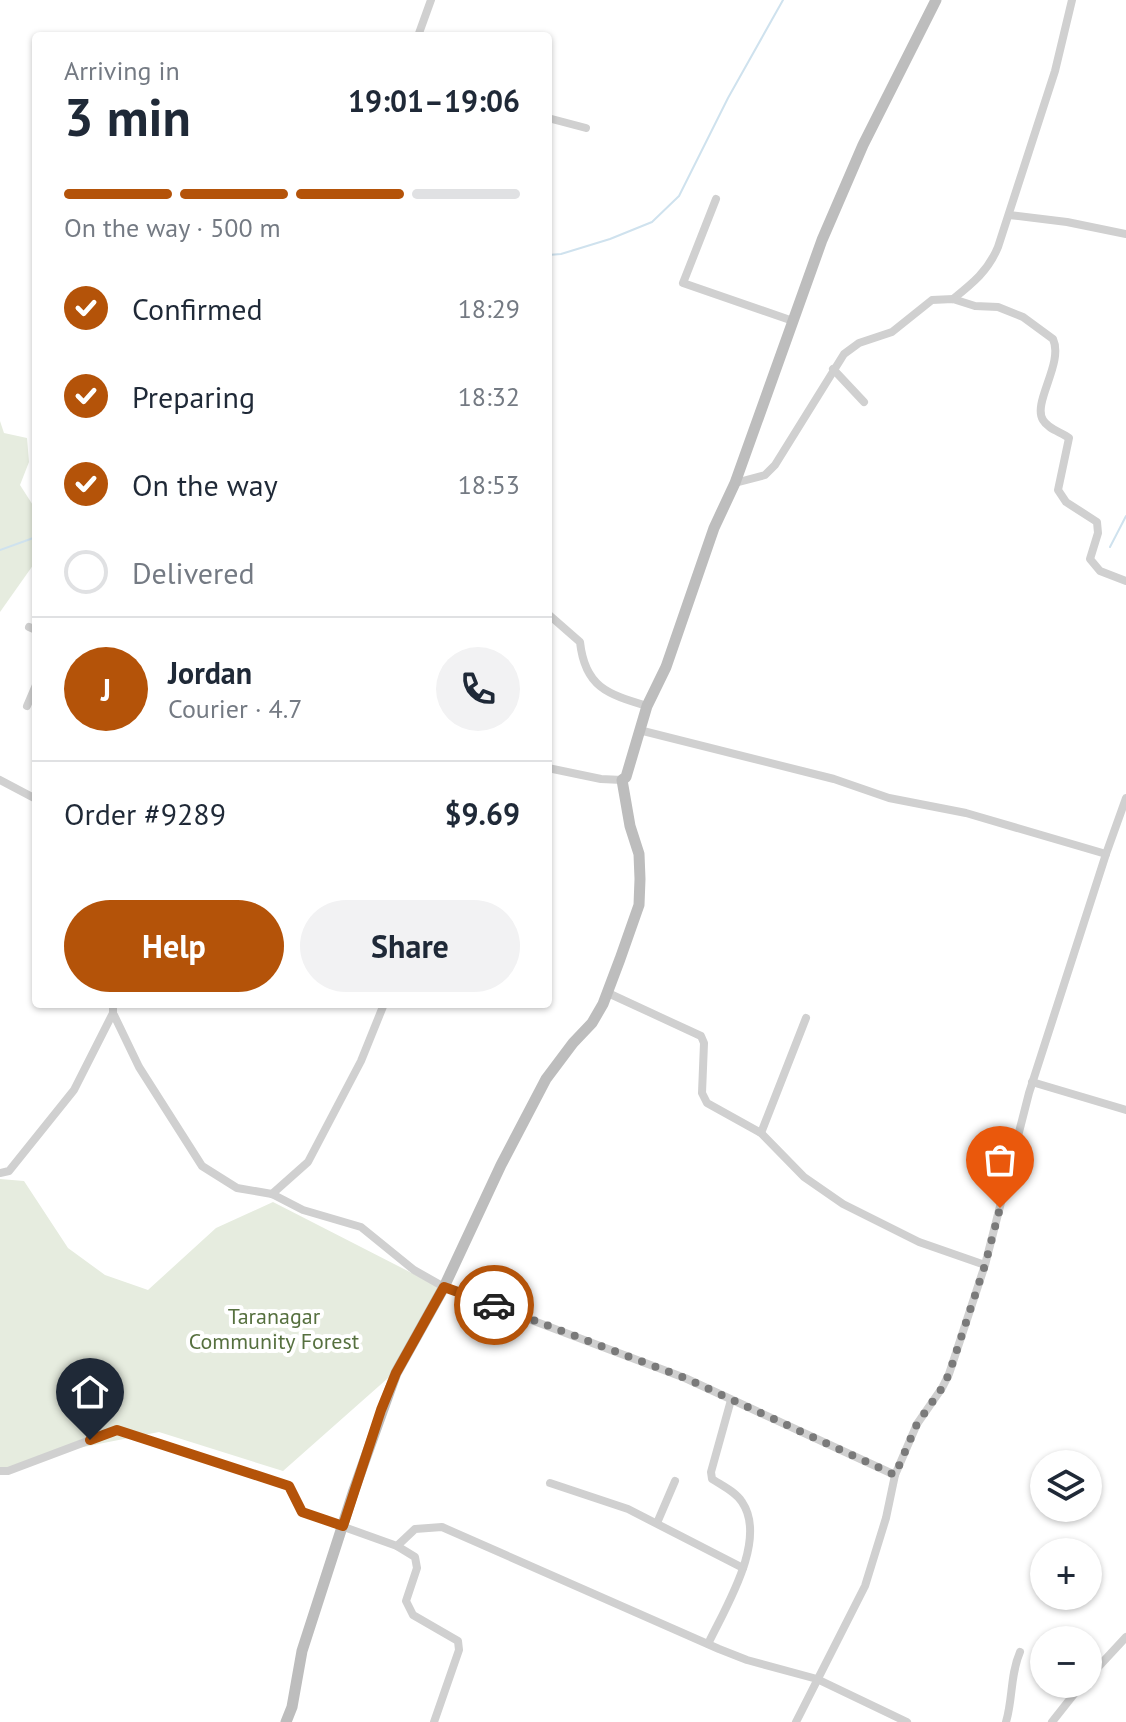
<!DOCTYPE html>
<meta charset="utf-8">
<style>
body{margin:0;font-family:"PT Sans",sans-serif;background:#f2f2f3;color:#1f2937;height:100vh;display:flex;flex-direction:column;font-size:30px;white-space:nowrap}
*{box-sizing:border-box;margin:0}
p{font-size:26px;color:#747a83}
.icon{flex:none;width:44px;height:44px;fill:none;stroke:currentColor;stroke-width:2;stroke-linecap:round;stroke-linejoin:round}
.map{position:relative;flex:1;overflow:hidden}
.sheet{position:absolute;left:32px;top:32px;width:520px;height:976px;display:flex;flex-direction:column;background:#fff;border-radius:8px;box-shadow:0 2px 6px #0004}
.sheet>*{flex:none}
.buttons{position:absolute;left:1030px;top:1450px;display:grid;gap:16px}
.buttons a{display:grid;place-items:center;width:72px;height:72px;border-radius:50%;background:#fff;box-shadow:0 2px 6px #0004;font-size:40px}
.pin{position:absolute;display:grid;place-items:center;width:68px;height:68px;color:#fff;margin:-82px -34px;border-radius:50% 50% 50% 0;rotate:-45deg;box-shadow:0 0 8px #0007}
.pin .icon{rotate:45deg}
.courier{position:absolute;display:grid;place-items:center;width:80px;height:80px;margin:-40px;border:6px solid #b45309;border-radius:50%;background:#fff;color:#222;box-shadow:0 2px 10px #0007}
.summary em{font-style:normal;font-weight:600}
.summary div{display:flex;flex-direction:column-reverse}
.summary{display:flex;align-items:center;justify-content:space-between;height:136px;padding:0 32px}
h1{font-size:52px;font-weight:600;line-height:60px}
.bar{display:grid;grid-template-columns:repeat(4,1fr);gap:12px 8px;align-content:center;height:96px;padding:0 32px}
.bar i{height:10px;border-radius:6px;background:#e0e1e3}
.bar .selected{background:#b45309}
.bar p{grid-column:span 4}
.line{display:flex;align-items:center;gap:20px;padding:0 32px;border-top:2px solid #e0e1e3}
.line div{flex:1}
.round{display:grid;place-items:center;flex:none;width:84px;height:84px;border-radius:42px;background:#f2f2f3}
ol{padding:0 32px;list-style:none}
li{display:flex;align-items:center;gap:24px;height:88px}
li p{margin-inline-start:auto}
li .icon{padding:8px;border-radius:50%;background:#b45309;color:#fff;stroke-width:4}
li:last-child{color:#747a83}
li i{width:44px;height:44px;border:4px solid #e0e1e3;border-radius:50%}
.cta{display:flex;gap:16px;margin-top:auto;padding:16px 32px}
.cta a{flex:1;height:92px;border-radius:48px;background:#b45309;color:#fff;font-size:32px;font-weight:600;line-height:92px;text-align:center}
.cta a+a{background:#f2f2f3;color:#1f2937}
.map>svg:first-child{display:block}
.green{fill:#e6ecdf}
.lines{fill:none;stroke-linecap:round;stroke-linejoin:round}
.stream{stroke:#cfe2ee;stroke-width:2}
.street{stroke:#d0d0d0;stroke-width:8}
.secondary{stroke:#bdbdbd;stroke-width:11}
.done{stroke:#7a7a7a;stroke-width:8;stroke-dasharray:0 14.4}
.route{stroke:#b45309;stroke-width:10}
.labels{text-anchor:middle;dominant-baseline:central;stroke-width:8;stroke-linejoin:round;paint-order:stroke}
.park-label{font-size:22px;fill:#56703f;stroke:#fff}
</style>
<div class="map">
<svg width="1126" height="1722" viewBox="0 0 1126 1722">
<rect width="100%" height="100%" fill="#fff"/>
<g class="green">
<polygon points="0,421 4,433 27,438 29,462 20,485 36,510 36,561 0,612"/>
<polygon points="0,1179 24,1181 68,1248 105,1275 148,1290 216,1228 273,1202 443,1289 405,1363 283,1471 159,1432 58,1452 0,1470"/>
</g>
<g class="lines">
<g class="stream">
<polyline points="548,255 561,254 610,239 652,222 679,196 728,98 783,0"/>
<polyline points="1110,547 1126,516"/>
<polyline points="0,550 36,537"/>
</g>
<g class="street">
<polyline points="418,36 431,0"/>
<polyline points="548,118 586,128"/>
<polyline points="716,199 683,283 793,321"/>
<polyline points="1009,215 1067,222 1126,234"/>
<path d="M953,299C973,283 988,271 998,247L1055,71L1072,0"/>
<polyline points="833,369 864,402"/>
<path d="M735,483L765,475L775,465L844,354L859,343L892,332L932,300L953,299L975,306L998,307L1023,317L1053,339C1064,363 1032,403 1043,420C1048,429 1061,432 1069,438L1058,490L1066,502L1097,522L1098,533L1090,559L1100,571L1126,581"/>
<path d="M548,614L580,642C585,687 607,694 647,706"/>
<polyline points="29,627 36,630"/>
<polyline points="27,706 36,685"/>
<polyline points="639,730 834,779 889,798 966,813 1106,854"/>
<polyline points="548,768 601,779 622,780"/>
<polyline points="0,780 36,799"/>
<polyline points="608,993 701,1036 704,1043 702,1093 707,1103 761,1133 804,1177 843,1204 919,1242 985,1265"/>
<polyline points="113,1004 113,1013 139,1067 202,1166 237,1188 272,1194 303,1210 361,1227 414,1270 444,1287 685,1378 895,1475"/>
<polyline points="1032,1082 1126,1110"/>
<polyline points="761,1133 806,1018"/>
<polyline points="0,1173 9,1171 74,1090 113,1013"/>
<polyline points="272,1194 308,1162 361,1061 384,1004"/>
<polyline points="0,1471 8,1471 117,1430 289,1486 302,1512 397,1546 415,1557 417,1568 406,1601 413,1615 458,1641 459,1650 434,1722"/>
<polyline points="550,1483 628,1509 743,1568"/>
<polyline points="657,1523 675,1481"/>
<polyline points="397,1546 415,1529 442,1527 719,1649 747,1660 817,1679 907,1722"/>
<path d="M708,1644C725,1608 768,1540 742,1502C736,1492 721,1485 712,1479L711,1472L731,1400"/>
<polyline points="1088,1678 1126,1637"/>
<polyline points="796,1722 865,1586 886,1518 895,1475 917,1424 942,1388 949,1374 985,1265 1029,1093 1106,854 1126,798"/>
<path d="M1006,1722C1013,1699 1010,1675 1020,1652"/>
<polyline points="1052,1722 1082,1684"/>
</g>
<polyline class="secondary" points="286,1722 292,1707 302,1651 354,1490 396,1373 444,1287 501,1165 546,1079 573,1043 592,1023 603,1004 620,959 639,905 640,879 639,854 630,826 622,780 626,777 647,706 666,667 714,528 735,483 822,240 863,145 936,0"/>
</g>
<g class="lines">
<polyline class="done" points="494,1305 685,1378 895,1475 917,1424 942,1388 949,1374 985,1265 1000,1208"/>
<polyline class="route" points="90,1440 117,1430 289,1486 302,1512 343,1526 381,1410 396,1373 444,1287 494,1305"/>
</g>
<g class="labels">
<g class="park-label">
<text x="274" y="1316">Taranagar<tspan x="274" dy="25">Community Forest</tspan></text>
</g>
</g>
</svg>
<div class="buttons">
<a><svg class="icon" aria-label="layers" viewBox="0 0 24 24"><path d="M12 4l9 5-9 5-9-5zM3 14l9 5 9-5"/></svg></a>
<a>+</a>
<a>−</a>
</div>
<div class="pin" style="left:1000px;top:1208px;background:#ea580c"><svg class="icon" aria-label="bag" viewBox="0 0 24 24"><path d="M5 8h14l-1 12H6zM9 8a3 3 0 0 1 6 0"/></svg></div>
<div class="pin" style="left:90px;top:1440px;background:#1f2937"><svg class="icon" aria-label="home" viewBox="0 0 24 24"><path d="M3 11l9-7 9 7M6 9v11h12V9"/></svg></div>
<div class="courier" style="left:494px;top:1305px"><svg class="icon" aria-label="car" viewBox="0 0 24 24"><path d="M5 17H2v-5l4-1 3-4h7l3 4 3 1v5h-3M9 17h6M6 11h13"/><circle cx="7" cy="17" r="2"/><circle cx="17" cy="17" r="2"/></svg></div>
<section class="sheet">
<div class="summary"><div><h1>3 min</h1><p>Arriving in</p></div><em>19:01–19:06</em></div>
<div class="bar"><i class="selected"></i><i class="selected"></i><i class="selected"></i><i></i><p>On the way · 500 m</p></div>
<ol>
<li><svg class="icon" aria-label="check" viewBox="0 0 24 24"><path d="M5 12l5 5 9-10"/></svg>Confirmed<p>18:29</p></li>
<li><svg class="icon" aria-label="check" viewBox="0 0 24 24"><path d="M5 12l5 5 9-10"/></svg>Preparing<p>18:32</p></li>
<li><svg class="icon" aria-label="check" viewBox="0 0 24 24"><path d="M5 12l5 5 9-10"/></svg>On the way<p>18:53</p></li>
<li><i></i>Delivered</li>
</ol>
<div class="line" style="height:144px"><b class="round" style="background:#b45309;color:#fff">J</b><div><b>Jordan</b><p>Courier · 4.7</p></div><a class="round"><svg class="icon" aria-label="phone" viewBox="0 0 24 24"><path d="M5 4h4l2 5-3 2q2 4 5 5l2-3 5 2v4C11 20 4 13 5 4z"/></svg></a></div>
<div class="line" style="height:104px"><div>Order #9289</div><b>$9.69</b></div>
<div class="cta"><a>Help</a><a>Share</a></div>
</section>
</div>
